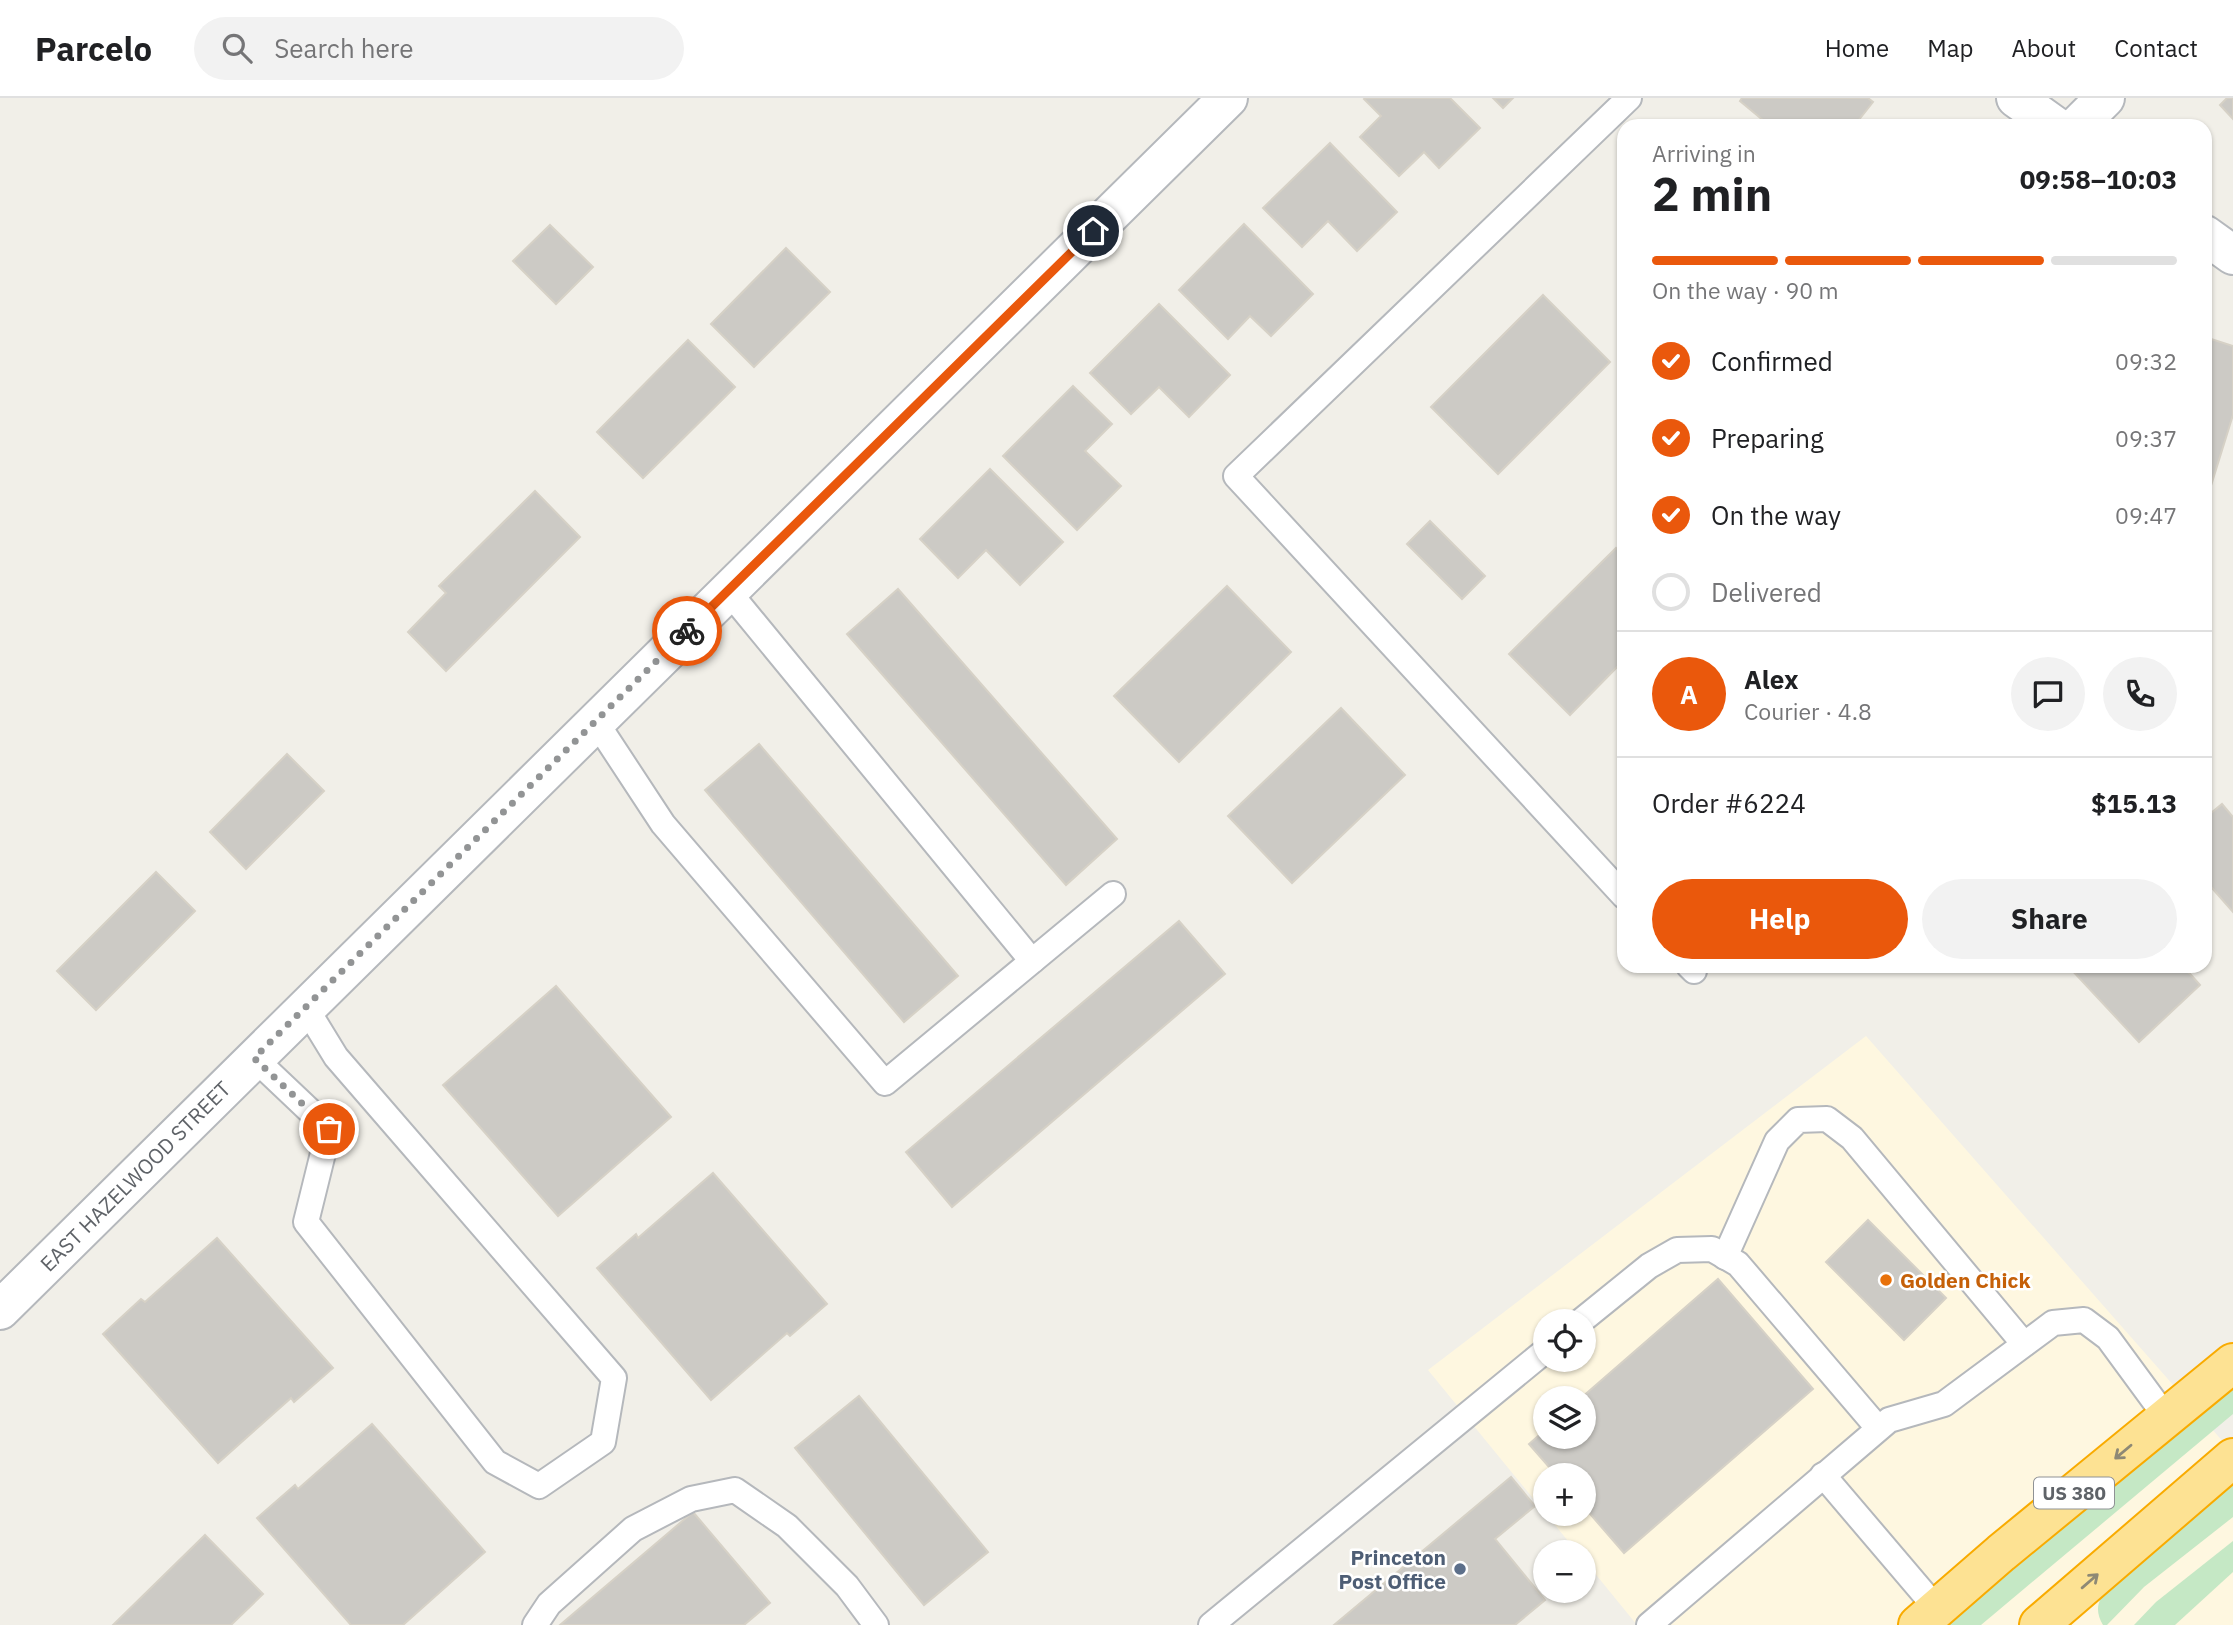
<!DOCTYPE html>
<meta charset="utf-8">
<style>
body{margin:0;font-family:"IBM Plex Sans",sans-serif;background:#f2f2f2;color:#202124;height:100vh;display:flex;flex-direction:column;font-size:26px;white-space:nowrap}
*{box-sizing:border-box;margin:0}
p{font-size:23px;color:#757577}
.icon{flex:none;width:38px;height:38px;fill:none;stroke:currentColor;stroke-width:2;stroke-linecap:round;stroke-linejoin:round}
.map{position:relative;flex:1;overflow:hidden}
.drawer{position:absolute;left:1617px;top:21px;width:595px;height:854px;display:flex;flex-direction:column;background:#fff;border-radius:21px;box-shadow:0 2px 5px #0004}
.drawer>*{flex:none}
.fabs{position:absolute;left:1533px;top:1211px;display:grid;gap:14px}
.fabs a{display:grid;place-items:center;width:63px;height:63px;border-radius:50%;background:#fff;box-shadow:0 2px 5px #0004;font-size:35px}
.pin{position:absolute;display:grid;place-items:center;width:60px;height:60px;color:#fff;margin:-30px;border:4px solid #fff;border-radius:50%;box-shadow:0 2px 7px #0007}
.courier{position:absolute;display:grid;place-items:center;width:70px;height:70px;margin:-35px;border:5px solid #ea580c;border-radius:50%;background:#fff;color:#222;box-shadow:0 2px 9px #0007}
.summary em{font-style:normal;font-weight:800}
.summary div{display:flex;flex-direction:column-reverse}
.summary{display:flex;align-items:center;justify-content:space-between;height:119px;padding:0 35px}
h1{font-size:46px;font-weight:800;line-height:52px}
.bar{display:grid;grid-template-columns:repeat(4,1fr);gap:10px 7px;align-content:center;height:84px;padding:0 35px}
.bar i{height:9px;border-radius:5px;background:#e0e0e0}
.bar .selected{background:#ea580c}
.bar p{grid-column:span 4}
.line{display:flex;align-items:center;gap:18px;padding:0 35px;border-top:2px solid #e0e0e0}
.line div{flex:1}
.round{display:grid;place-items:center;flex:none;width:74px;height:74px;border-radius:37px;background:#f2f2f2}
ol{padding:0 35px;list-style:none}
li{display:flex;align-items:center;gap:21px;height:77px}
li p{margin-inline-start:auto}
li .icon{padding:7px;border-radius:50%;background:#ea580c;color:#fff;stroke-width:4}
li:last-child{color:#757577}
li i{width:38px;height:38px;border:4px solid #e0e0e0;border-radius:50%}
.action{display:flex;gap:14px;margin-top:auto;padding:14px 35px}
.action a{flex:1;height:80px;border-radius:42px;background:#ea580c;color:#fff;font-size:28px;font-weight:800;line-height:80px;text-align:center}
.action a+a{background:#f2f2f2;color:#202124}
header{display:flex;align-items:center;gap:42px;box-sizing:border-box;height:98px;padding:0 35px;background:#fff;border-bottom:2px solid #e0e0e0}
header strong{font-size:33px}
nav{display:flex;gap:38px;margin-inline-start:auto;font-size:24px}
.search{width:490px;height:63px;background:#f2f2f2;display:flex;align-items:center;gap:18px;box-sizing:border-box;padding:0 24px;border-radius:38px;color:#757577;font-size:26px}
.map>svg:first-child{display:block}
.commercial{fill:#fef7e0;fill-rule:evenodd}
.green{fill:#c5e8c5}
.building{fill:#cccac5;stroke:#d6d1c6;stroke-width:2}
.lines{fill:none;stroke-linecap:round;stroke-linejoin:round}
.lane-casing{stroke:#b5b8bc;stroke-width:28}
.street-casing{stroke:#b5b8bc;stroke-width:42}
.highway-casing{stroke:#f9ab00;stroke-width:42}
.lane{stroke:#fff;stroke-width:24}
.street{stroke:#fff;stroke-width:38}
.highway{stroke:#fde293;stroke-width:38}
.oneway{stroke:#8e8975}
.done{stroke:#929495;stroke-width:7;stroke-dasharray:0 12.6}
.route{stroke:#ea580c;stroke-width:9}
.food-dot{fill:#e8710a;stroke:#fff;stroke-width:2.5}
.service-dot{fill:#5c6f8a;stroke:#fff;stroke-width:2.5}
.labels{text-anchor:middle;dominant-baseline:central;stroke-width:5;stroke-linejoin:round;paint-order:stroke}
.shield{fill:#fff;stroke:#8f9295;stroke-width:2}
.shield-label{font-size:19px;font-weight:bold;fill:#5f6368}
.street-label{font-size:21px;fill:#5f6368;stroke:#fff}
.food-label{font-size:21px;font-weight:bold;fill:#c56008;stroke:#fff;text-anchor:start}
.service-label{font-size:21px;font-weight:bold;fill:#4e5e75;stroke:#fff;text-anchor:end}
</style>
<header>
<strong>Parcelo</strong>
<div class="search"><svg class="icon" aria-label="search" viewBox="0 0 24 24"><circle cx="10" cy="10" r="6"/><path d="M15 15l6 6"/></svg>Search here</div>
<nav><a>Home</a><a>Map</a><a>About</a><a>Contact</a></nav>
</header>
<div class="map">
<svg width="2233" height="1527" viewBox="0 0 2233 1527">
<rect width="100%" height="100%" fill="#f1efe8"/>
<path class="commercial" d="M1866,938L2233,1355V1527H1637L1584,1462V1454H1577L1546,1416H1584V1377H1545V1415L1428,1272ZM1545,1223H1584V1262H1545ZM1545,1300H1584V1339H1545Z"/>
<g class="green">
<polygon points="2233,1279 2233,1316 1981,1527 1937,1527"/>
<path d="M2233,1385V1419L2144,1489L2107,1527H2103C2097,1517 2096,1508 2102,1498Z"/>
<polygon points="2233,1443 2233,1474 2175,1527 2134,1527 2156,1504"/>
</g>
<g class="building">
<polygon points="1365,0 1450,0 1480,30 1439,70 1424,54 1399,78 1360,39 1381,18 1364,1"/>
<polygon points="1493,0 1513,0 1503,10"/>
<polygon points="1742,0 1868,0 1873,4 1854,28 1770,28 1740,3"/>
<polygon points="2227,0 2233,0 2233,21 2220,7"/>
<polygon points="1330,45 1397,114 1357,153 1328,123 1302,149 1263,110"/>
<polygon points="1244,126 1313,196 1271,238 1250,218 1228,241 1179,192"/>
<polygon points="550,127 593,169 556,206 513,163"/>
<polygon points="786,150 830,194 754,269 711,226"/>
<polygon points="1543,197 1610,264 1498,376 1431,309"/>
<polygon points="1159,206 1230,277 1189,319 1159,289 1131,316 1090,275"/>
<polygon points="2205,239 2233,248 2233,317 2209,394 2205,393"/>
<polygon points="688,242 735,289 643,380 597,334"/>
<polygon points="1073,288 1112,326 1085,353 1121,388 1077,432 1003,358"/>
<polygon points="990,371 1063,444 1020,487 986,452 958,480 920,441"/>
<polygon points="535,393 580,439 446,573 408,534 446,495 439,488"/>
<polygon points="1430,423 1485,478 1462,501 1407,446"/>
<polygon points="1616,450 1624,458 1624,562 1570,617 1509,556"/>
<polygon points="1227,488 1291,554 1179,664 1114,598"/>
<polygon points="898,491 1117,741 1066,787 847,536"/>
<polygon points="1341,610 1405,677 1292,785 1228,718"/>
<polygon points="759,646 958,878 904,924 705,692"/>
<polygon points="287,656 324,693 246,771 210,734"/>
<polygon points="2222,706 2233,719 2233,814 2205,782 2205,720"/>
<polygon points="156,774 195,813 96,912 57,873"/>
<polygon points="1179,823 1225,876 952,1109 906,1054"/>
<polygon points="2068,868 2183,868 2200,887 2139,944"/>
<polygon points="556,888 671,1019 558,1118 443,987"/>
<polygon points="713,1075 827,1206 790,1238 787,1235 711,1302 597,1170 636,1136 638,1140"/>
<polygon points="1868,1122 1946,1200 1904,1242 1826,1164"/>
<polygon points="217,1140 333,1270 294,1304 291,1300 218,1365 103,1236 141,1201 145,1204"/>
<polygon points="1718,1181 1813,1291 1624,1455 1584,1409 1584,1377 1556,1377 1529,1346 1545,1332 1545,1339 1584,1339 1584,1300 1581,1300"/>
<polygon points="859,1298 988,1454 924,1507 795,1350"/>
<polygon points="372,1326 485,1454 403,1527 351,1527 257,1420 295,1387 298,1391"/>
<polygon points="1511,1379 1535,1408 1495,1441 1545,1502 1515,1527 1334,1527"/>
<polygon points="693,1414 770,1505 744,1527 560,1527"/>
<polygon points="205,1437 263,1496 231,1527 113,1527"/>
</g>
<g class="lines">
<defs>
<g id="lane">
<polyline points="728,493 1032,863"/>
<polyline points="596,624 663,726 885,985 1113,796"/>
<polyline points="1624,798 1236,378 1629,0"/>
<polyline points="1689,868 1694,873"/>
<polyline points="254,960 329,1031 306,1124 495,1364 539,1388 603,1344 614,1280 336,959 306,910"/>
<polyline points="1725,1159 1777,1043 1798,1022 1827,1021 1852,1040 2024,1246"/>
<polyline points="1581,1223 1649,1168 1677,1152 1712,1151 1738,1166 1878,1330"/>
<polyline points="1823,1377 1937,1511"/>
<polyline points="535,1527 549,1506 633,1431 691,1401 735,1392 787,1428 847,1488 876,1527"/>
<polyline points="1211,1527 1545,1253"/>
<polyline points="1649,1527 1889,1322 1944,1306 2053,1225 2084,1222 2108,1240 2166,1319"/>
</g>
<g id="street">
<polyline points="2016,0 2055,28"/>
<polyline points="2077,28 2105,0"/>
<polyline points="2205,137 2233,157"/>
<polyline points="0,1212 1228,0"/>
</g>
<g id="highway">
<polyline points="1918,1527 2001,1455 2233,1265"/>
<polyline points="2039,1527 2233,1360"/>
</g>
</defs>
<use href="#lane" class="lane-casing"/>
<use href="#street" class="street-casing"/>
<use href="#highway" class="highway-casing"/>
<use href="#lane" class="lane"/>
<use href="#street" class="street"/>
<use href="#highway" class="highway"/>
</g>
<defs><path id="oneway-shaft" d="M-6 0H5M1.5-3L5.5 0L1.5 3" fill="none" stroke-width="1.6" stroke-linecap="round" stroke-linejoin="round" transform="scale(1.75)"/></defs>
<g class="oneway">
<use href="#oneway-shaft" transform="translate(2123 1354) rotate(140)"/>
<use href="#oneway-shaft" transform="translate(2090 1483) rotate(-41)"/>
</g>
<g class="lines">
<polyline class="done" points="329,1031 254,960 687,533"/>
<polyline class="route" points="687,533 1093,133"/>
</g>
<circle class="food-dot" cx="1886" cy="1182" r="7"/>
<circle class="service-dot" cx="1460" cy="1471" r="7"/>
<g class="labels">
<rect class="shield" x="2034" y="1379.5" width="80" height="31" rx="5"/>
<g class="shield-label">
<text x="2074" y="1395">US 380</text>
</g>
<g class="street-label">
<text transform="translate(135 1078) rotate(-45)">EAST HAZELWOOD STREET</text>
</g>
<g class="food-label">
<text x="1900" y="1182">Golden Chick</text>
</g>
<g class="service-label">
<text x="1446" y="1459">Princeton<tspan x="1446" dy="24">Post Office</tspan></text>
</g>
</g>
</svg>
<div class="fabs">
<a><svg class="icon" aria-label="locate" viewBox="0 0 24 24"><circle cx="12" cy="12" r="6"/><path d="M12 2v4M12 18v4M2 12h4M18 12h4"/></svg></a>
<a><svg class="icon" aria-label="layers" viewBox="0 0 24 24"><path d="M12 4l9 5-9 5-9-5zM3 14l9 5 9-5"/></svg></a>
<a>+</a>
<a>−</a>
</div>
<div class="pin" style="left:329px;top:1031px;background:#ea580c"><svg class="icon" aria-label="bag" viewBox="0 0 24 24"><path d="M5 8h14l-1 12H6zM9 8a3 3 0 0 1 6 0"/></svg></div>
<div class="pin" style="left:1093px;top:133px;background:#1f2937"><svg class="icon" aria-label="home" viewBox="0 0 24 24"><path d="M3 11l9-7 9 7M6 9v11h12V9"/></svg></div>
<div class="courier" style="left:687px;top:533px"><svg class="icon" aria-label="bike" viewBox="0 0 24 24"><circle cx="6" cy="16" r="4"/><circle cx="18" cy="16" r="4"/><path d="M6 16l4-8h5l3 8M10 8l3 8H6M13 5h3"/></svg></div>
<section class="drawer">
<div class="summary"><div><h1>2 min</h1><p>Arriving in</p></div><em>09:58–10:03</em></div>
<div class="bar"><i class="selected"></i><i class="selected"></i><i class="selected"></i><i></i><p>On the way · 90 m</p></div>
<ol>
<li><svg class="icon" aria-label="check" viewBox="0 0 24 24"><path d="M5 12l5 5 9-10"/></svg>Confirmed<p>09:32</p></li>
<li><svg class="icon" aria-label="check" viewBox="0 0 24 24"><path d="M5 12l5 5 9-10"/></svg>Preparing<p>09:37</p></li>
<li><svg class="icon" aria-label="check" viewBox="0 0 24 24"><path d="M5 12l5 5 9-10"/></svg>On the way<p>09:47</p></li>
<li><i></i>Delivered</li>
</ol>
<div class="line" style="height:126px"><b class="round" style="background:#ea580c;color:#fff">A</b><div><b>Alex</b><p>Courier · 4.8</p></div><a class="round"><svg class="icon" aria-label="chat" viewBox="0 0 24 24"><path d="M4 5h16v11H9l-5 4z"/></svg></a><a class="round"><svg class="icon" aria-label="phone" viewBox="0 0 24 24"><path d="M5 4h4l2 5-3 2q2 4 5 5l2-3 5 2v4C11 20 4 13 5 4z"/></svg></a></div>
<div class="line" style="height:91px"><div>Order #6224</div><b>$15.13</b></div>
<div class="action"><a>Help</a><a>Share</a></div>
</section>
</div>
